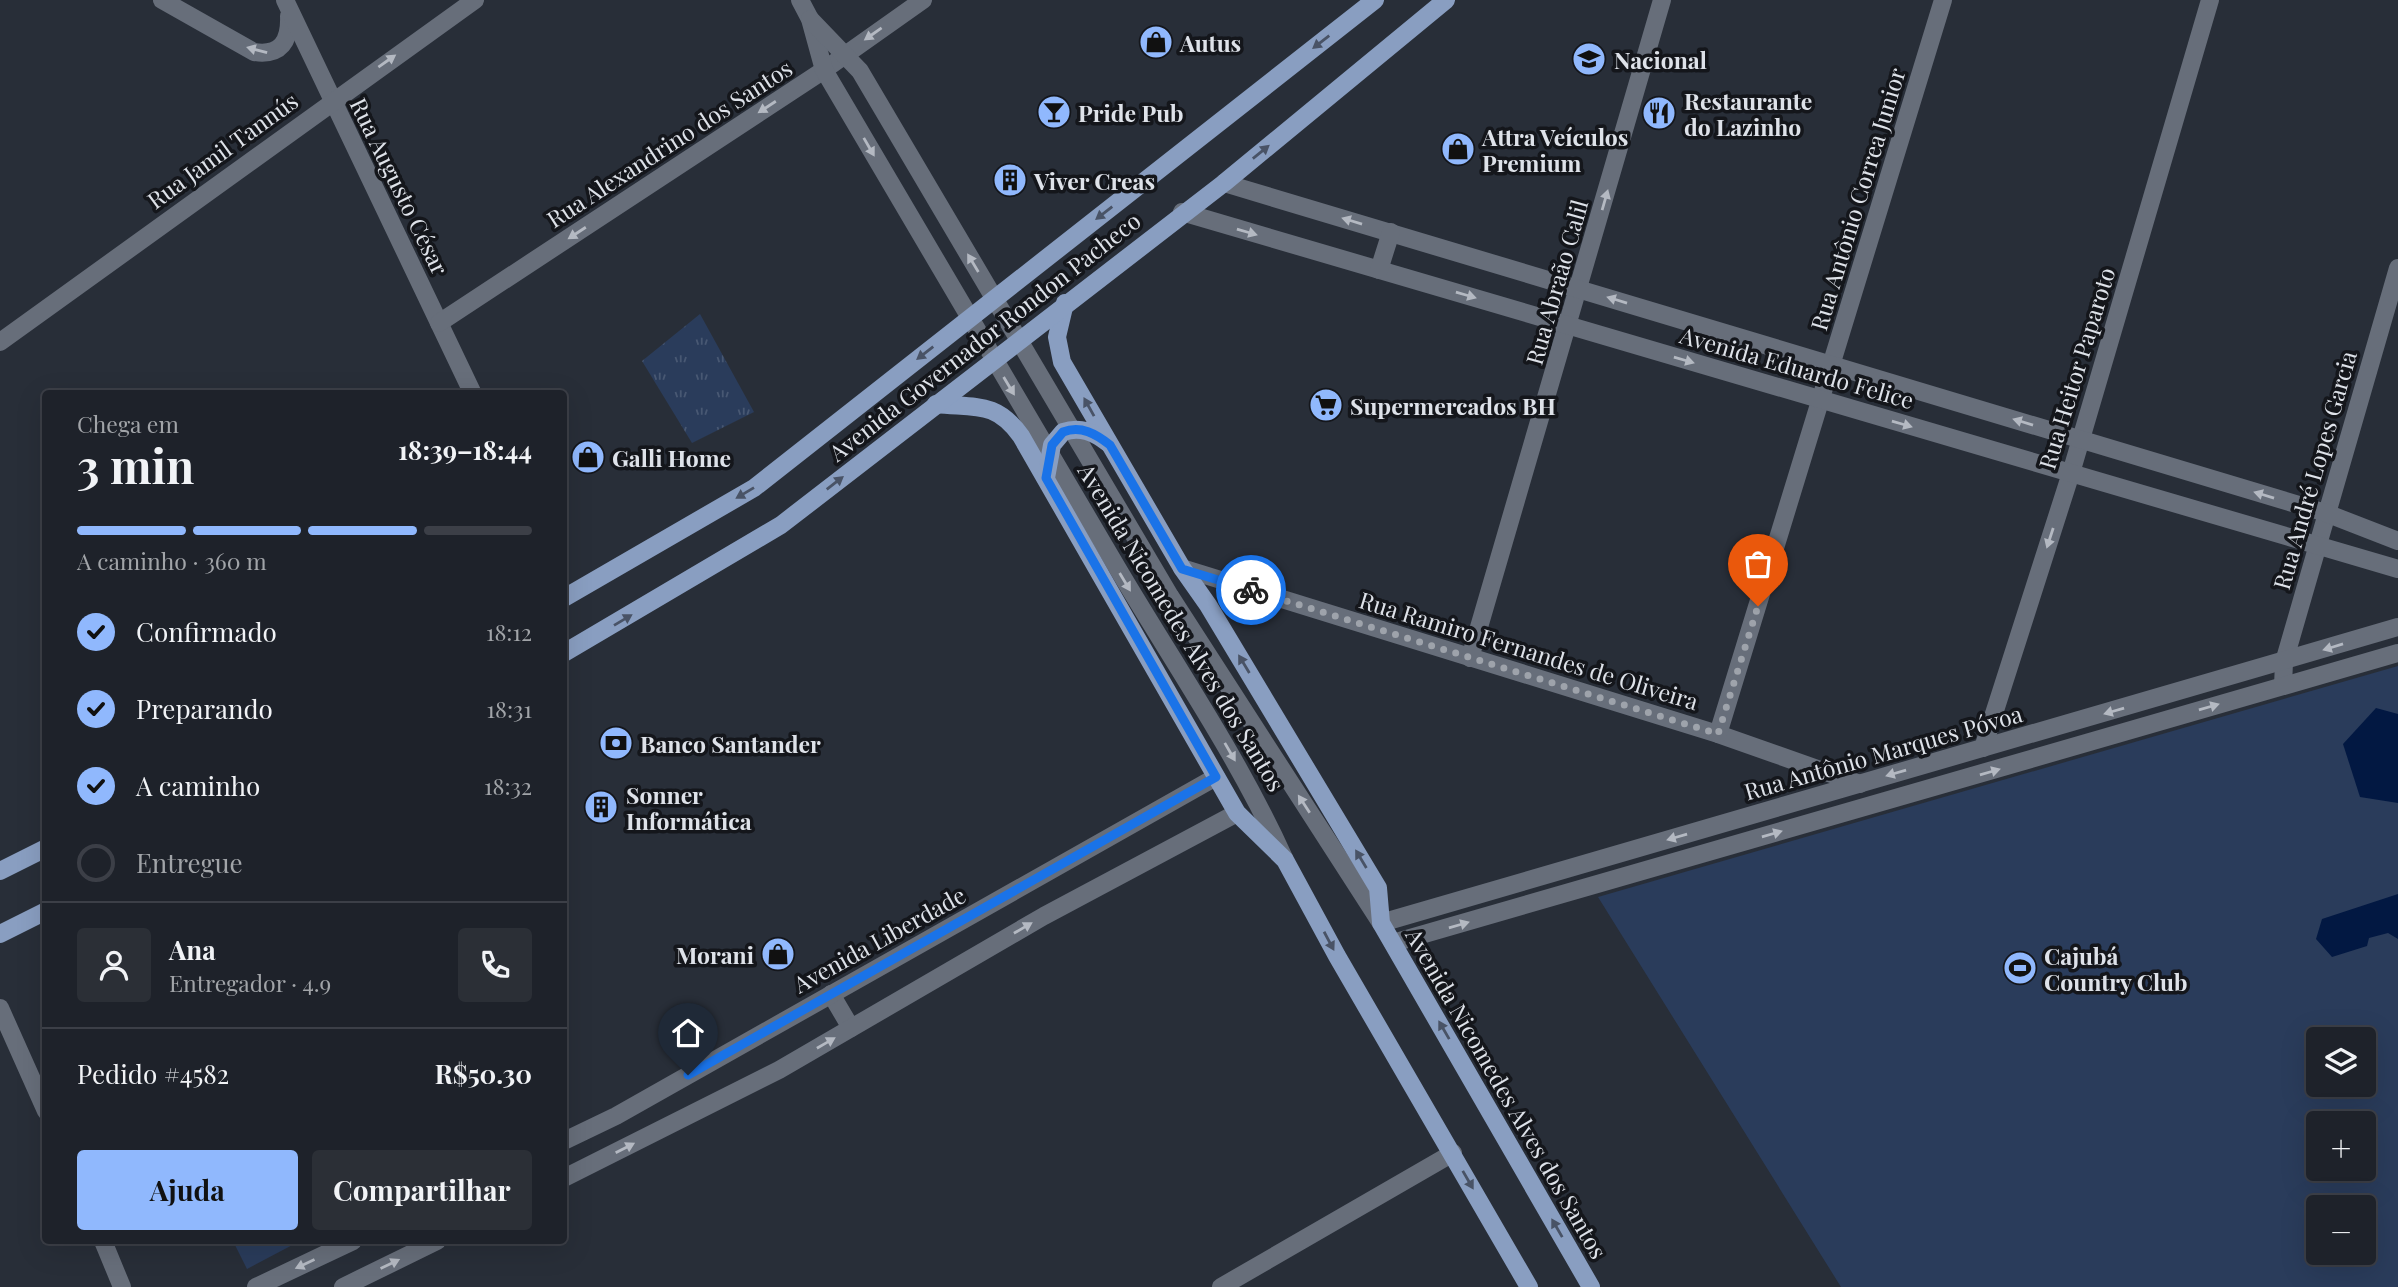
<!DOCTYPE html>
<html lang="pt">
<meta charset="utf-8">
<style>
body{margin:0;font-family:"Playfair Display",serif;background:#2b2f36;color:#f1f3f6;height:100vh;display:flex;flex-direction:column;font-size:26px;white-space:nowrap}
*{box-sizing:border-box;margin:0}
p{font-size:23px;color:#a1a4a8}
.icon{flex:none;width:38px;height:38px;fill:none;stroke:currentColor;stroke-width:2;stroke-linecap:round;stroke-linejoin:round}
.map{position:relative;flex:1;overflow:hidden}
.details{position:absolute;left:42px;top:390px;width:525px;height:854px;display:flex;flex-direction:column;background:#1e222a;border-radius:7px;box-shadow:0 7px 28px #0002,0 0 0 2px #3c3f47}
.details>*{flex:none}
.fabs{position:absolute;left:2306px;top:1027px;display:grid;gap:14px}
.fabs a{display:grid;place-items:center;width:70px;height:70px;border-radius:7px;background:#1e222a;box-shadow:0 7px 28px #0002,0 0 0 2px #3c3f47;font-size:35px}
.pin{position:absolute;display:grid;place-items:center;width:60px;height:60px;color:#fff;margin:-72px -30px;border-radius:50% 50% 50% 0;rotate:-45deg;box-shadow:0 0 7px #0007}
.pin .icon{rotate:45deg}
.courier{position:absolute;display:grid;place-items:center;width:70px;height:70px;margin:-35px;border:5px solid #1a73e8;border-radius:50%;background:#fff;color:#222;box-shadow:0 2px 9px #0007}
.head em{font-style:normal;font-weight:700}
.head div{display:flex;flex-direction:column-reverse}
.head{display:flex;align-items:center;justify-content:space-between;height:119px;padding:0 35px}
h1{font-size:46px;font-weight:700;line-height:52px}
.bar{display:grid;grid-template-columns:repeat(4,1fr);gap:10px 7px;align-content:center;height:84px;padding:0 35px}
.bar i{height:9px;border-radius:5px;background:#3c3f47}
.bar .current{background:#90b8fd}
.bar p{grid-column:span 4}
.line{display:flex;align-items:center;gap:18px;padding:0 35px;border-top:2px solid #3c3f47}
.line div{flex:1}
.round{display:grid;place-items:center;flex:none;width:74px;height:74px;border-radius:7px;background:#2b2f36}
ol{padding:0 35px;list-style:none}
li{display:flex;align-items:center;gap:21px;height:77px}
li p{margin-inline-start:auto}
li .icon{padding:7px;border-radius:50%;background:#90b8fd;color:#111;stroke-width:4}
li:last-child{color:#a1a4a8}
li i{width:38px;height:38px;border:4px solid #3c3f47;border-radius:50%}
.cta{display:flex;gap:14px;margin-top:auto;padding:14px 35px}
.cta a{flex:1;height:80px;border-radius:7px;background:#90b8fd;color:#111;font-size:28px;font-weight:700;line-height:80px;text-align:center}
.cta a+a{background:#2b2f36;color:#f1f3f6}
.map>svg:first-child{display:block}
.grass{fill:url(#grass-tufts)}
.garden{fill:#2a3c5b;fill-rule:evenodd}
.water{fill:#021842}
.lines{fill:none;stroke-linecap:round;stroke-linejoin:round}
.street{stroke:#676e7a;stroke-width:18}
.secondary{stroke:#676e7a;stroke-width:18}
.primary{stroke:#899ec1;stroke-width:18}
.oneway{fill:#b4b9c2}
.oneway2{fill:#495366}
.done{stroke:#9ea3ab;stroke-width:7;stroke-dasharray:0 12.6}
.route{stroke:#1a73e8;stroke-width:9}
.labels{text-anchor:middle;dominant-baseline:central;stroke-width:7;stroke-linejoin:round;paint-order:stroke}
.poi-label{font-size:23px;font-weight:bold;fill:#dee2e9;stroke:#14161b;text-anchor:start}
.street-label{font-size:23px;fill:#dee2e9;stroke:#14161b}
</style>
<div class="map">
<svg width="2398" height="1287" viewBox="0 0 2398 1287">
<defs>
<pattern id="grass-tufts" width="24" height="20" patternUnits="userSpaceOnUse" patternTransform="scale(1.75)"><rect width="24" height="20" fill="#2a3c5b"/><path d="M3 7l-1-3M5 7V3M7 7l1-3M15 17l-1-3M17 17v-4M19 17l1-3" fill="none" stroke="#485873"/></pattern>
</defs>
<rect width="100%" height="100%" fill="#282e38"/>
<polygon class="grass" points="700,314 754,412 692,443 642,361"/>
<g class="garden">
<path d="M2398,666V1287H1841L1598,897ZM2319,1040H2364V1085H2319ZM2319,1124H2364V1169H2319ZM2319,1208H2364V1253H2319Z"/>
<polygon points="233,1241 300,1241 247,1269"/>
</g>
<g class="water">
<polygon points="2376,708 2398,714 2398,803 2360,797 2343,744"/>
<polygon points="2398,894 2398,939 2388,933 2369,938 2367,946 2332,957 2316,939 2322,919"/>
</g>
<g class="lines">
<g class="street">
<path d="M162,0L254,52C281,56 290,41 289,16"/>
<polyline points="285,0 473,394"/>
<polyline points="439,323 824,70 923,0"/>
<polyline points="0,342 475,0"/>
<polyline points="1182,568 1718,734 1860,784"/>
<polyline points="1470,658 1662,0"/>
<polyline points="2283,686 2284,662 2398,268"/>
<polyline points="1718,734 1943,0"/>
<polyline points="1983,748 2071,473 2210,0"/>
<polyline points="0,1008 46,1111"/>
<polyline points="103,1241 122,1287"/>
<polyline points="1221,1287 1453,1153"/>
</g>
<g class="secondary">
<path d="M800,0L810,19L824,70C921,234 1017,399 1115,564C1172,661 1237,754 1284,858"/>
<polyline points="810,19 860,71 1170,596 1381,923 2398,627"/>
<polyline points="1224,183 2326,513 2398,541"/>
<polyline points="1182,212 2398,569"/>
<polyline points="1379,270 1391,232"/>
<polyline points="1393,943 2398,653"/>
<polyline points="831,994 851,1028"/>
<polyline points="564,1141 616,1116 1216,777"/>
<polyline points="564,1178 779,1070 1044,916 1237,813"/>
<polyline points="256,1287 353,1241"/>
<polyline points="343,1287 437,1241"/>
</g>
<g class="primary">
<polyline points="1065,303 1057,337 1062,362 1182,568 1208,605 1378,888 1381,923 1591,1287"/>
<path d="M936,404C976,408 996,401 1021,436L1237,813L1285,860L1337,956L1529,1287"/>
<path d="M1046,478L1052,445L1063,432C1080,426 1094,432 1108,443"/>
<polyline points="564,598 754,488 1375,0"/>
<polyline points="564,653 781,525 1224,183 1446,0"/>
<polyline points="0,871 46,848"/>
<polyline points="0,934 46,911"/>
</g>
</g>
<defs><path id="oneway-solid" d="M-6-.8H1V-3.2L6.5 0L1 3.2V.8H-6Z" transform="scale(1.75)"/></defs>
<g class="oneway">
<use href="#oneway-solid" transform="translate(873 34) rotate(145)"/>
<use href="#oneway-solid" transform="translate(257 50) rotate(-165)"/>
<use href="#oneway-solid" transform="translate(387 61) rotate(-35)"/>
<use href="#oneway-solid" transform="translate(767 107) rotate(147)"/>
<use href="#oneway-solid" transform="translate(869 147) rotate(60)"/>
<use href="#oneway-solid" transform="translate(1605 200) rotate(-74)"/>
<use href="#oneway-solid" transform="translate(1352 221) rotate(-163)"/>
<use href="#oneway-solid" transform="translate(1247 232) rotate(16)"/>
<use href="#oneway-solid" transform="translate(577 233) rotate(147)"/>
<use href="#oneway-solid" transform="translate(973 263) rotate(-121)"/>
<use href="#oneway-solid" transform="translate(1466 295) rotate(16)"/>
<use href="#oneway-solid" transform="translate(1617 300) rotate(-163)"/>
<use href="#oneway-solid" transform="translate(1684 360) rotate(16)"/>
<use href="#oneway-solid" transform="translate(1009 386) rotate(59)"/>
<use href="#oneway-solid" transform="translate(2023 422) rotate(-163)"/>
<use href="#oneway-solid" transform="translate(1902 424) rotate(16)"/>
<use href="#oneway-solid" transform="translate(2264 495) rotate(-163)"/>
<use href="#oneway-solid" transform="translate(2050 538) rotate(108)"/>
<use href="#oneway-solid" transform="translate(1125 582) rotate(59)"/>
<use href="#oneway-solid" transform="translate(2333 647) rotate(163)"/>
<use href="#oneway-solid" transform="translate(2209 707) rotate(-16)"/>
<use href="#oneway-solid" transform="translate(2114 711) rotate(164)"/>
<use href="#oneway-solid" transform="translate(1230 752) rotate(60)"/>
<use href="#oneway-solid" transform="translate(1990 772) rotate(-16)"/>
<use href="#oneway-solid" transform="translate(1896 773) rotate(164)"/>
<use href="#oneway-solid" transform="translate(1304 804) rotate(-123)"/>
<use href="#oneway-solid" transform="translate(1772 834) rotate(-16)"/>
<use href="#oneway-solid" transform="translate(1677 837) rotate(164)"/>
<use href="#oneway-solid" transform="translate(1459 925) rotate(-16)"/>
<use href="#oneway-solid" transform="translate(1023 928) rotate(-30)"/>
<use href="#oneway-solid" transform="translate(826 1043) rotate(-30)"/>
<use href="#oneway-solid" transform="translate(625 1148) rotate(-27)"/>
<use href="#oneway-solid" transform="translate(305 1264) rotate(155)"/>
<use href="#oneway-solid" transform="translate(390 1264) rotate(-26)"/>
</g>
<g class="oneway2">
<use href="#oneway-solid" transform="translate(1321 42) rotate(142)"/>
<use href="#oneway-solid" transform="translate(1261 152) rotate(-39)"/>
<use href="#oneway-solid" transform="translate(1104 213) rotate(142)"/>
<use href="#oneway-solid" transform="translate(925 353) rotate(142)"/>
<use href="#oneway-solid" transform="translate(1089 407) rotate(-119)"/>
<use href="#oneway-solid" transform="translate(835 483) rotate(-38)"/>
<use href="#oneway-solid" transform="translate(745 493) rotate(149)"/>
<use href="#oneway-solid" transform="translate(623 620) rotate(-31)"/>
<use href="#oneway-solid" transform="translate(1244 664) rotate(-121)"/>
<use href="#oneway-solid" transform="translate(1361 859) rotate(-121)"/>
<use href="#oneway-solid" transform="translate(1329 941) rotate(62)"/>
<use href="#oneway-solid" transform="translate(1444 1030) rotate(-120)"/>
<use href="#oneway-solid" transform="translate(1468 1180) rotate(60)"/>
<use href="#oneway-solid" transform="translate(1557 1228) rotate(-120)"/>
</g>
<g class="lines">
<polyline class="done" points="1251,590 1718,734 1758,606"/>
<path class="route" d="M688,1075L1216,777L1046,478L1052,445L1063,432C1081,425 1096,434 1110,445L1182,569L1251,590"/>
</g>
<defs>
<symbol id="shop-disc" viewBox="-11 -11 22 22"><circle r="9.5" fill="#90b8fd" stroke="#14161b"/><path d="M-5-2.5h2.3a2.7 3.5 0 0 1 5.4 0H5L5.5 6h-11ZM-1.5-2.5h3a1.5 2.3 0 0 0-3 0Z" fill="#111"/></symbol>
<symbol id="school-disc" viewBox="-11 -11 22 22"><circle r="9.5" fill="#90b8fd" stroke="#14161b"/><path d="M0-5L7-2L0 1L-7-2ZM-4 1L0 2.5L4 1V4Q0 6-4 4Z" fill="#111"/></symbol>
<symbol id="bar-disc" viewBox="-11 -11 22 22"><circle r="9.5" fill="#90b8fd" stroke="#14161b"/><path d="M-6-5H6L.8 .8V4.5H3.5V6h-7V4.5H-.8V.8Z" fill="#111"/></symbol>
<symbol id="restaurant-disc" viewBox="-11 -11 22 22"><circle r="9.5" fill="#90b8fd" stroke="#14161b"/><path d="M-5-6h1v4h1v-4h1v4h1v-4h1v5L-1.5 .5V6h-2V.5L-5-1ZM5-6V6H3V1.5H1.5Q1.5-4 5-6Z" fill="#111"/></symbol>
<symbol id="building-disc" viewBox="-11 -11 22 22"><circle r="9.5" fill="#90b8fd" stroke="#14161b"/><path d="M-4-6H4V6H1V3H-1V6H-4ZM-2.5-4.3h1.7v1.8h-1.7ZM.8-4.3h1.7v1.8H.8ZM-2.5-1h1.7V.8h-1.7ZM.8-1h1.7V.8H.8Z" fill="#111"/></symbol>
<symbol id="supermarket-disc" viewBox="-11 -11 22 22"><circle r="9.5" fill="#90b8fd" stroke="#14161b"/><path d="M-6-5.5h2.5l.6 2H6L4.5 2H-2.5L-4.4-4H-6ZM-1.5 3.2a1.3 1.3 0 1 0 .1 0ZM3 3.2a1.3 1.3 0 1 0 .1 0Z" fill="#111"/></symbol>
<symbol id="bank-disc" viewBox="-11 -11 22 22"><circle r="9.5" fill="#90b8fd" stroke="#14161b"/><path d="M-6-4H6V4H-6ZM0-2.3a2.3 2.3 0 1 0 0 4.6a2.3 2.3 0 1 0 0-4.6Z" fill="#111"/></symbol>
<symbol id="stadium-disc" viewBox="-11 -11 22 22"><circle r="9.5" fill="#90b8fd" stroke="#14161b"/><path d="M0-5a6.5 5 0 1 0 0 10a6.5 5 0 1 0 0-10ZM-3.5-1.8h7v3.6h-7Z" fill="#111"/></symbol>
</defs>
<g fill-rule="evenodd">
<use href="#shop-disc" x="1137" y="23" width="38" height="38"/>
<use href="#school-disc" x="1570" y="40" width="38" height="38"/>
<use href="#bar-disc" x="1035" y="93" width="38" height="38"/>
<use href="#restaurant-disc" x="1640" y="94" width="38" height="38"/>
<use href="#shop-disc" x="1439" y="130" width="38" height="38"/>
<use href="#building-disc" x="991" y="161" width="38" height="38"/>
<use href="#supermarket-disc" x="1307" y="386" width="38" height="38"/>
<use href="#shop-disc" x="569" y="438" width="38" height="38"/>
<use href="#bank-disc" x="597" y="724" width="38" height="38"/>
<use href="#building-disc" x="582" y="788" width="38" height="38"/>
<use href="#shop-disc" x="759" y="935" width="38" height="38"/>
<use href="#stadium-disc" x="2001" y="949" width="38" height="38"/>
</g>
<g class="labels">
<g class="poi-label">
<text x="1180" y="42">Autus</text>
<text x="1614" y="59">Nacional</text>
<text x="1684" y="100">Restaurante<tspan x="1684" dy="26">do Lazinho</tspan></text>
<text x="1078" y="112">Pride Pub</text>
<text x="1482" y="136">Attra Veículos<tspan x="1482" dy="26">Premium</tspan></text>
<text x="1034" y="180">Viver Creas</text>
<text x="1350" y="405">Supermercados BH</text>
<text x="612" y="457">Galli Home</text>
<text x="640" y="743">Banco Santander</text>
<text x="626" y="794">Sonner<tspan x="626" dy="26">Informática</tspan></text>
<text x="754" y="954" text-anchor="end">Morani</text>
<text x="2044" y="955">Cajubá<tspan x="2044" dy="26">Country Club</tspan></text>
</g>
<g class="street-label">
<text transform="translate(669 143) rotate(-33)">Rua Alexandrino dos Santos</text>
<text transform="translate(222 150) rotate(-36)">Rua Jamil Tannús</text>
<text transform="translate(400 186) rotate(64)">Rua Augusto César</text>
<text transform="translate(1857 199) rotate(-73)">Rua Antônio Correa Junior</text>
<text transform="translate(1556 282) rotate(-74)">Rua Abraão Calil</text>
<text transform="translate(984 336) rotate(-38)">Avenida Governador Rondon Pacheco</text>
<text transform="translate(1797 367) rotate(16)">Avenida Eduardo Felice</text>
<text transform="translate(2076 368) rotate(-73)">Rua Heitor Paparoto</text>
<text transform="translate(2314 470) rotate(-74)">Rua André Lopes Garcia</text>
<text transform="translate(1182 627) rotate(59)">Avenida Nicomedes Alves dos Santos</text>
<text transform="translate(1529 650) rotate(17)">Rua Ramiro Fernandes de Oliveira</text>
<text transform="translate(1883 752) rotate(-16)">Rua Antônio Marques Póvoa</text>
<text transform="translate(879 939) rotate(-29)">Avenida Liberdade</text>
<text transform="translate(1507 1093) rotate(60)">Avenida Nicomedes Alves dos Santos</text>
</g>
</g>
</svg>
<div class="fabs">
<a><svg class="icon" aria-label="layers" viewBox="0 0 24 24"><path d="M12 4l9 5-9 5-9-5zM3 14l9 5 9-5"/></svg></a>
<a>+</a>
<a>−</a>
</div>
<div class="pin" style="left:1758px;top:606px;background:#ea580c"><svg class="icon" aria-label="bag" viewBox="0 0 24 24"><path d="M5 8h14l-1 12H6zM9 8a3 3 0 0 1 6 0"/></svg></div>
<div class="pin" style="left:688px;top:1075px;background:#1f2937"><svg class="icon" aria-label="home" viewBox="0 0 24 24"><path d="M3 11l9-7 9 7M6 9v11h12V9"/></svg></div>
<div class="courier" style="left:1251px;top:590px"><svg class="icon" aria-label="bike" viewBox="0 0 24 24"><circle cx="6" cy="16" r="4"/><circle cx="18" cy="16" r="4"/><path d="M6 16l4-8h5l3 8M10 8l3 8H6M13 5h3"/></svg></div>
<section class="details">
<div class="head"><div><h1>3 min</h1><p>Chega em</p></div><em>18:39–18:44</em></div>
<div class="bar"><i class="current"></i><i class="current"></i><i class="current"></i><i></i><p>A caminho · 360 m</p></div>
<ol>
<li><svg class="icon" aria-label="check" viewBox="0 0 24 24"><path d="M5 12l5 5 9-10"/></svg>Confirmado<p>18:12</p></li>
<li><svg class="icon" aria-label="check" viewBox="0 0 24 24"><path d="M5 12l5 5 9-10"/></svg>Preparando<p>18:31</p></li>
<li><svg class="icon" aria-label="check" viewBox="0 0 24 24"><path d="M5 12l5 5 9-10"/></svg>A caminho<p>18:32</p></li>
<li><i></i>Entregue</li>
</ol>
<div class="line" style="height:126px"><a class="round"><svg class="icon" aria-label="person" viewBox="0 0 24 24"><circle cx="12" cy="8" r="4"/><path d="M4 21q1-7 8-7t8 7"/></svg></a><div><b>Ana</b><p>Entregador · 4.9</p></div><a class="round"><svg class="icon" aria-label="phone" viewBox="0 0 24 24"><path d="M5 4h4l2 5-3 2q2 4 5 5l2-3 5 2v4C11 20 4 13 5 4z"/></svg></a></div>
<div class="line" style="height:91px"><div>Pedido #4582</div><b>R$50.30</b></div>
<div class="cta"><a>Ajuda</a><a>Compartilhar</a></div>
</section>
</div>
